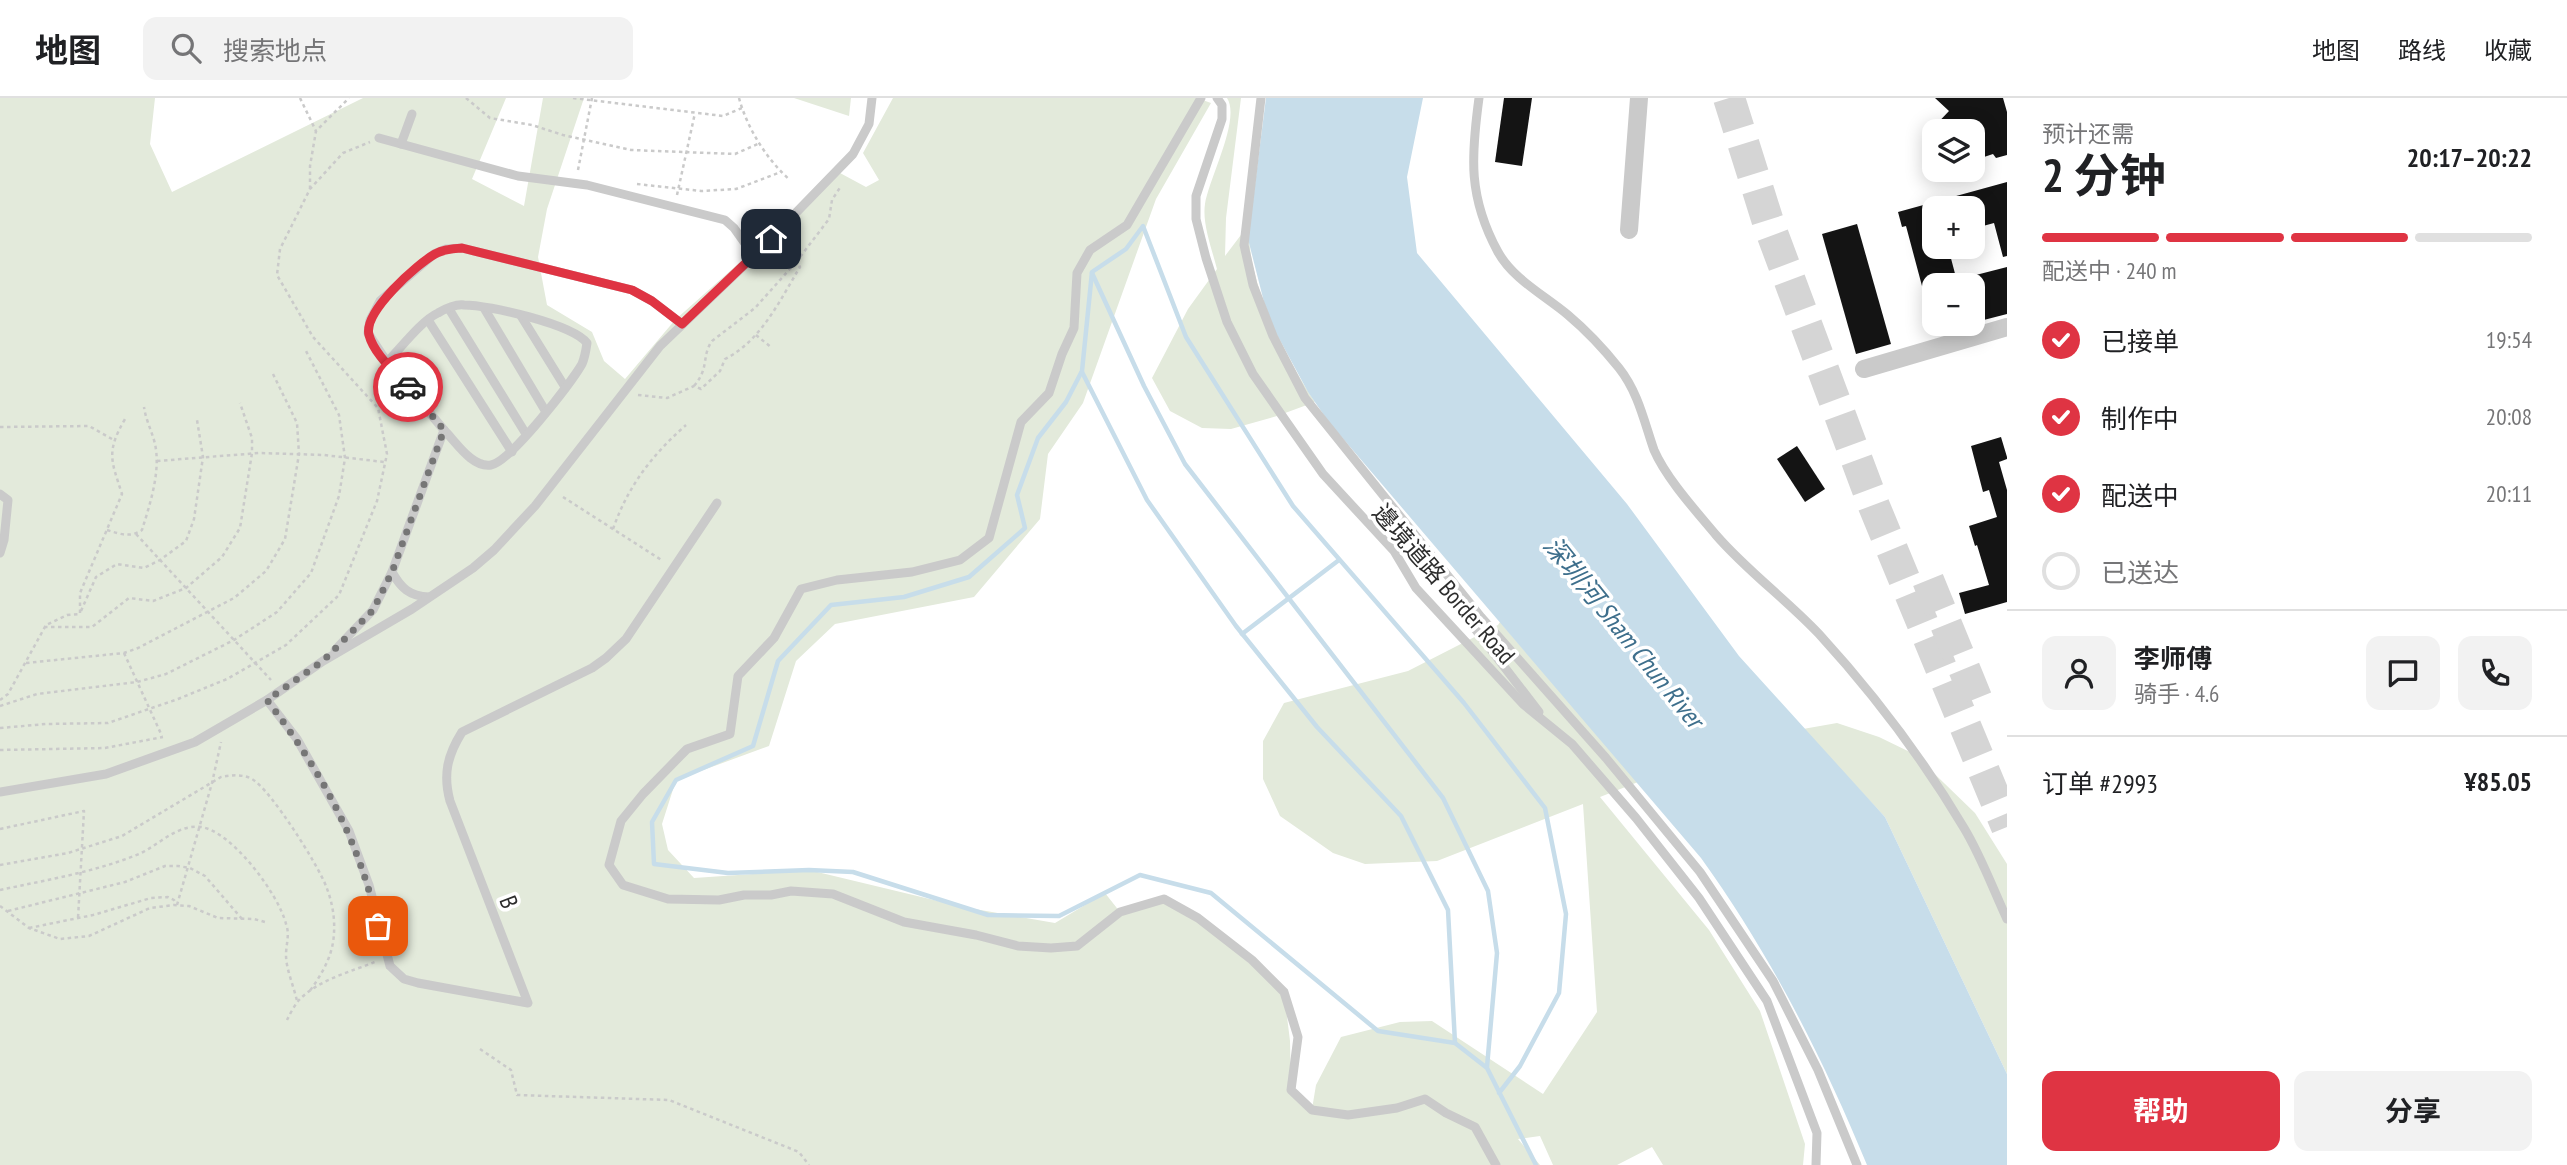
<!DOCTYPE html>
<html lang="zh">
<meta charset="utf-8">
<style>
body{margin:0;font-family:"PT Sans Narrow","Noto Sans SC",sans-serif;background:#f2f2f2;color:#202124;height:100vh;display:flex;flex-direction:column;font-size:26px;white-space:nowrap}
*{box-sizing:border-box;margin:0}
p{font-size:23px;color:#757577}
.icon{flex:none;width:38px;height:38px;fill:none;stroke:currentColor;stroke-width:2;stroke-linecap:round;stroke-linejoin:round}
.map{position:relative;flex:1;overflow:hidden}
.side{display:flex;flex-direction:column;background:#fff;width:560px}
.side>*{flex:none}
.tools{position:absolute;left:1922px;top:21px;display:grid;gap:14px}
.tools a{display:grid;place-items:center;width:63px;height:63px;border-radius:14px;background:#fff;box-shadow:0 4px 18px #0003;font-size:35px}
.pin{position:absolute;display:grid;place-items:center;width:60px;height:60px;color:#fff;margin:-30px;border-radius:14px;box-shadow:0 4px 10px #0006}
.courier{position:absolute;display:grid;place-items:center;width:70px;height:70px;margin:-35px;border:5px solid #df3443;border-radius:50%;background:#fff;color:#222;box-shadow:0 2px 9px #0007}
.summary em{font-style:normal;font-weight:700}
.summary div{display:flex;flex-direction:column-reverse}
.summary{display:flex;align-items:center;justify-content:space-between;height:119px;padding:0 35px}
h1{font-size:46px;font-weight:700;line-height:52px}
.bar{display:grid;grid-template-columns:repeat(4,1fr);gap:10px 7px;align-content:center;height:84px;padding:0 35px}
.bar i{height:9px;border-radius:5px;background:#e0e0e0}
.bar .selected{background:#df3443}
.bar p{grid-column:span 4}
.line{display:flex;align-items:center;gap:18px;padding:0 35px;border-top:2px solid #e0e0e0}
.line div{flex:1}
.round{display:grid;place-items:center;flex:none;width:74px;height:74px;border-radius:14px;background:#f2f2f2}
ol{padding:0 35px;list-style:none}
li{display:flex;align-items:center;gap:21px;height:77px}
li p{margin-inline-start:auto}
li .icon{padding:7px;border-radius:50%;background:#df3443;color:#fff;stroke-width:4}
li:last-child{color:#757577}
li i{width:38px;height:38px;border:4px solid #e0e0e0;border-radius:50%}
.cta{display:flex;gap:14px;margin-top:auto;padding:14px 35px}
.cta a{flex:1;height:80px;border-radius:14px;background:#df3443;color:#fff;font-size:28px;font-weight:700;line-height:80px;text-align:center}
.cta a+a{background:#f2f2f2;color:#202124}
header{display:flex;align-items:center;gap:42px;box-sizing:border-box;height:98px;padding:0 35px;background:#fff;border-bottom:2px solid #e0e0e0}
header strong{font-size:33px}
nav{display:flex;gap:38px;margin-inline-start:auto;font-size:24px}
.search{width:490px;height:63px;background:#f2f2f2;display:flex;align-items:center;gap:18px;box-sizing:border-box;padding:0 24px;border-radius:14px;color:#757577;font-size:26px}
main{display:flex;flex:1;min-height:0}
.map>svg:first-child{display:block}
.green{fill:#e3eadb}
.water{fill:#c7ddea}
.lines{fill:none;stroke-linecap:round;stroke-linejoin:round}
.stream{stroke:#c7ddea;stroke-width:4.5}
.building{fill:#141414}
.highway-tunnel{stroke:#d5d5d5;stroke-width:32;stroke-dasharray:32 16;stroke-linecap:butt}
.path{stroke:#cacaca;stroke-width:2.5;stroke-dasharray:3.5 3.5;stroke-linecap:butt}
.lane{stroke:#cacaca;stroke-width:9}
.street{stroke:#cacaca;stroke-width:18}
.done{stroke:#767676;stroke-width:7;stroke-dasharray:0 12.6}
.route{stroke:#df3443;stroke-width:9}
.labels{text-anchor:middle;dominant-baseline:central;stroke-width:7;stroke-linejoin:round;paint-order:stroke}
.street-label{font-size:24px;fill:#2d2d2d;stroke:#fff}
.water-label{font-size:26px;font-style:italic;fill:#3e6f8c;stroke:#fff}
</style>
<header>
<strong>地图</strong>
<div class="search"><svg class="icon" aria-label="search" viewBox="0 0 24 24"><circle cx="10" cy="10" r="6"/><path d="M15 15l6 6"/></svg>搜索地点</div>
<nav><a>地图</a><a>路线</a><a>收藏</a></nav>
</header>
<main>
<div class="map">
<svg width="2007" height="1067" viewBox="0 0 2007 1067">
<rect width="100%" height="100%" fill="#fff"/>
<g class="green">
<polygon points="0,0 155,0 150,46 172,94 363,0 506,0 472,81 524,108 543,0 584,0 547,111 538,159 547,207 592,234 604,263 625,281 675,222 840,75 866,89 879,82 863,55 893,0 1197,0 1211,5 1156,101 1083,305 1048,356 1040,421 974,499 835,526 796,563 769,648 676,682 662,726 668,752 694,780 809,772 963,809 1055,825 1105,795 1120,814 1164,801 1190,816 1284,894 1290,943 1291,992 1312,1011 1316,987 1341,939 1400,924 1432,923 1543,996 1597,914 1583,706 1437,763 1365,766 1333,755 1280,718 1263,681 1263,643 1284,605 1408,573 1498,527 1500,524 1638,684 1600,699 1709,832 1760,913 1805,1046 1803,1067 1663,1067 1652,1049 1617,1067 1553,1067 1540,1038 1518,1041 1540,1067 0,1067"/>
<polygon points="794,0 851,0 849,18"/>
<path d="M1227,0H1241L1226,120L1225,158L1250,125C1243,177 1286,261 1315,304L1277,318L1231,331L1202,330L1170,313L1152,280L1188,211L1217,171C1212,151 1202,126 1205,106C1209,80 1241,21 1227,0Z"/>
<polygon points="1837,625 1879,639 1914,656 1975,715 2007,766 2007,976 1885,719 1803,631"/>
</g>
<path class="water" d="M1266,0H1423L1407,79L1417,155L1627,406L1739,558L1885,719L2007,976V1067H1867C1822,958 1770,856 1701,760L1328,323L1308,294L1275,233L1264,204L1248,141Z"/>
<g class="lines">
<g class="stream">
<polyline points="1092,175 1144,288 1185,366 1443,700 1488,793 1497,855 1487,969"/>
<polyline points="1082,274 1147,402 1236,528 1317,629 1401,718 1448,812 1455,945"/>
<polyline points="1242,536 1339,462"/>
<polyline points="1499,995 1520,968 1559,895 1566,816 1545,710 1464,605 1293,408 1186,239 1143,128 1126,151 1092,174 1082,273 1066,304 1038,340 1017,397 1025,430 969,479 904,499 831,507 778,563 753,648 676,682 652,724 654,766 728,775 809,772 853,774 988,817 1059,818 1140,777 1211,795 1378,933 1455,945 1487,970 1536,1067"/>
</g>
</g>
<g class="building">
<polygon points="1504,0 1532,0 1522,68 1495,64"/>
<polygon points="1935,0 2003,0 2007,14 2007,57 1996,60 1993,56 1981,60 1977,45 1972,43 1972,33 1930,33 1949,13"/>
<polygon points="2007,84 2007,158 2003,159 1994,125 1972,131 1972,110 1934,110 1934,149 1948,149 1958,187 1934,187 1934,217 1930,218 1906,128 1902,129 1898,114"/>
<polygon points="1857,126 1891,246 1856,256 1822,136"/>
<polygon points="2007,169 2007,216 1972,225 1972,178"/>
<polygon points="2001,339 2007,359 2007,361 1999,364 2007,392 2007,504 1965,516 1959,495 1989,487 1977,447 1975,448 1969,428 1997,419 1989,392 1983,394 1971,348"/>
<polygon points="1797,348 1825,391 1805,404 1777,361"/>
</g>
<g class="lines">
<g class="highway-tunnel">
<polyline points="1729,0 1769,127 1874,408 2007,729"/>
<polyline points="1928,482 1981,612"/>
</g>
<g class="path">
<polyline points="300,0 316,33"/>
<polyline points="466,0 490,20 532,27 563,37 631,52 735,56 760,45"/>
<polyline points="573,0 723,18 742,10"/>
<path d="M739,0C747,30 767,62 790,82"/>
<polyline points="578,72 592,0"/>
<polyline points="637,86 701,93 736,91 781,74"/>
<polyline points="310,91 310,68 316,33 349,0"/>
<polyline points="677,97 695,15"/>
<polyline points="756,237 772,250"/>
<path d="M694,288C710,269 701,259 712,243L755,210L797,163"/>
<path d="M638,297L667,300L694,288L701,291L720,273L725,261C761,243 780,202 800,169L797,163L829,121L832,102L841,88"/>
<polyline points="0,329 89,328 112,341"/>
<polyline points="157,363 259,355 324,357 384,364"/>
<polyline points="563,399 663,463"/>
<path d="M613,431C628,388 652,357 686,327"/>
<path d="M107,432C120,436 130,440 142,432C150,406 161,373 155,346C152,333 146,323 144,309"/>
<polyline points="136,436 271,582"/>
<polyline points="81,513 96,479 117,466 144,470 160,462 186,443 194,421 203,359 197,322"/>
<polyline points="44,529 92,529 129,500 153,503 186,490 222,459 240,430 252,355 252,340 240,305"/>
<polyline points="124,555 162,638"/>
<polyline points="26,565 124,555 138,550 234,500 266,473 285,441 299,356 297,325 273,276"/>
<path d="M0,602L8,596L46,527L67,517L80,516V495L122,396C111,362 106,354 125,321"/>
<polyline points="0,608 37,596 137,584 166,576 234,542 277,514 311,475 339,398 345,360 339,317 305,251"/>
<polyline points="0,630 46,626 108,625 178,601 227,581 286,547 339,497 377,403 387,356 378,310 313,239 277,177 280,151 310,91 343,55 370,44"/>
<polyline points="0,652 105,650 163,639"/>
<polyline points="0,731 84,713 78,820"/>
<path d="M0,767L68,755L122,738L221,679C231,677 243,676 252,681C271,692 318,767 326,788C332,803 335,819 334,835C333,858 322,876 309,894"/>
<path d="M0,792C46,782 95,774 139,756C159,747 177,726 201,729C232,733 279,797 286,826C290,837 286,846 286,857C286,871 294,889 297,903"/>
<polyline points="177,807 212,685 221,644"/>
<polyline points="0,808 29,830 60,841 89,838 150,810 174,807 189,808 218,820 254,821 265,824"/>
<polyline points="8,813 125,784 165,768 178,768 190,770 205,778 242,821"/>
<polyline points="29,830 93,817 151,800 168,799 174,802 176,806"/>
<path d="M287,922C290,916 294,908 299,902C318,882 350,874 375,864"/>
<polyline points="480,951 511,972 517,997 669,1002 799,1054 809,1067"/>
</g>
<g class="lane">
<polyline points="1201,0 1127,127 1090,152 1077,175 1074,230 1062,256 1049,295 1021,324 989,440 960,462 912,474 837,482 801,491 774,540 738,578 730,636 687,651 643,696 621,723 609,767 623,787 668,801 719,802 744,797 771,797 791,793 833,796 904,824 976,837 1018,848 1051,850 1077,848 1120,814 1164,801 1198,820 1252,862 1284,894 1298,939 1291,992 1312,1012 1348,1017 1397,1010 1425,1001 1446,1015 1475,1029 1496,1067"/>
<polyline points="1217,0 1222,7 1222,21 1196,98 1196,121 1206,160 1227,224 1253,276 1323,376 1394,453 1416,490 1523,606 1572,646 1636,720 1699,800 1767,903 1817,1035 1816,1067"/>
<polyline points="1261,0 1244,147 1253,187 1273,238 1305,300 1481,519 1606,660 1700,774 1773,883 1818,972 1857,1067"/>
<path d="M1479,0C1471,59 1468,99 1498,154C1513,181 1544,197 1568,217C1587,233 1603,250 1619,270C1638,294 1644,323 1654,352C1666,380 1696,413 1716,437C1747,473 1786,501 1819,536C1873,595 1923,661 1964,730C1981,758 1993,791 2007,821"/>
<polyline points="379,40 518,78 587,87 725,122 734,130 754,158"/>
<polyline points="401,46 412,16"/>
<polyline points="484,210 546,314"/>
<polyline points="449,211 526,336"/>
<polyline points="521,218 565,289"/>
<polyline points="428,222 512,354"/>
<path d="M387,264C400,251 422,222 438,215C445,211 456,206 464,207C489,207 572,226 587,245C586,252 585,259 582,266C571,285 510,364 491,367C472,370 456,344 444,332"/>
<polyline points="0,396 8,402 4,442 0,455"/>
<path d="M392,474C401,490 409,498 429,499"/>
<polyline points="1456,491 1459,510 1539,614"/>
<polyline points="335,552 373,512 392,474 444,332 387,264 368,235 370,222 380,203 434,156 446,151 462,150 632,192 652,203 682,226"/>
<path d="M267,602L297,641L349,733L369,787L390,868L404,881L418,885L528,905L450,703C443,677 447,658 462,634L592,570L606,560L626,541L717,405"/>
<polyline points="0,694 106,676 195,644 267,602 323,563 412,511 473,470 494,452 535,408 660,248 754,158 853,56 869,26 872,0"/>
</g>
<g class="street">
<polyline points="1629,132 1639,0"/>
<polyline points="1864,271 2007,229"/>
</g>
</g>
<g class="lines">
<path class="done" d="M378,828C359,741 321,673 267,602L323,563L373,512L392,474L444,332L408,289"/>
<path class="route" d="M408,289C395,274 374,256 369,237C363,214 417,166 435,156C444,151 452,151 462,150L632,192L652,203L682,226L771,141"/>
</g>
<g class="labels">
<g class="street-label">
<text transform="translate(1444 486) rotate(49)">邊境道路 Border Road</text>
<text transform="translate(509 804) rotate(69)">B</text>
</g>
<g class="water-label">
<text transform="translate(1624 534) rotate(51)">深圳河 Sham Chun River</text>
</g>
</g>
</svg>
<div class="tools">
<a><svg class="icon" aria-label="layers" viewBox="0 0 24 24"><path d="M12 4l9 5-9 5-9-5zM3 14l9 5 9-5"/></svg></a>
<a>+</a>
<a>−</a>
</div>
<div class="pin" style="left:378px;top:828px;background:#ea580c"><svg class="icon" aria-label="bag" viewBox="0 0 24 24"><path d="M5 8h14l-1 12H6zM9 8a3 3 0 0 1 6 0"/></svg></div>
<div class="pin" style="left:771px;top:141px;background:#1f2937"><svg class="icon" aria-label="home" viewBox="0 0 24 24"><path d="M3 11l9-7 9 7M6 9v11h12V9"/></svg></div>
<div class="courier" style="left:408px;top:289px"><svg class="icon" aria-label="car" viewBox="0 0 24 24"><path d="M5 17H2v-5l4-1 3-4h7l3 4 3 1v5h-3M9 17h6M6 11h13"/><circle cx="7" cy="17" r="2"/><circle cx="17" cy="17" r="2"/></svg></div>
</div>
<section class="side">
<div class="summary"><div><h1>2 分钟</h1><p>预计还需</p></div><em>20:17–20:22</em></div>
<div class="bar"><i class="selected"></i><i class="selected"></i><i class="selected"></i><i></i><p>配送中 · 240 m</p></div>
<ol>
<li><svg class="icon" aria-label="check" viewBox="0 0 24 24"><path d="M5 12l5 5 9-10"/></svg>已接单<p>19:54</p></li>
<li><svg class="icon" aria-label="check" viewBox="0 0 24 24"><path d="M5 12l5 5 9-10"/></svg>制作中<p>20:08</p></li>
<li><svg class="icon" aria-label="check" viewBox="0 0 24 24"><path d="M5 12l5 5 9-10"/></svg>配送中<p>20:11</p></li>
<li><i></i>已送达</li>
</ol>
<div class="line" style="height:126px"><a class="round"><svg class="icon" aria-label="person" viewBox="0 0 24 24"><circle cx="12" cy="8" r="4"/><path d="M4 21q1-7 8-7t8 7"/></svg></a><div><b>李师傅</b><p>骑手 · 4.6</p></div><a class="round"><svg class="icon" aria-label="chat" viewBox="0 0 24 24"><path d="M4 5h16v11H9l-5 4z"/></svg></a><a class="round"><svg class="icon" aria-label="phone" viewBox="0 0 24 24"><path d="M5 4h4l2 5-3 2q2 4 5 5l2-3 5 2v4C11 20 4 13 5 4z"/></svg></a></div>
<div class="line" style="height:91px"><div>订单 #2993</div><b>¥85.05</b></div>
<div class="cta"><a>帮助</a><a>分享</a></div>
</section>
</main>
